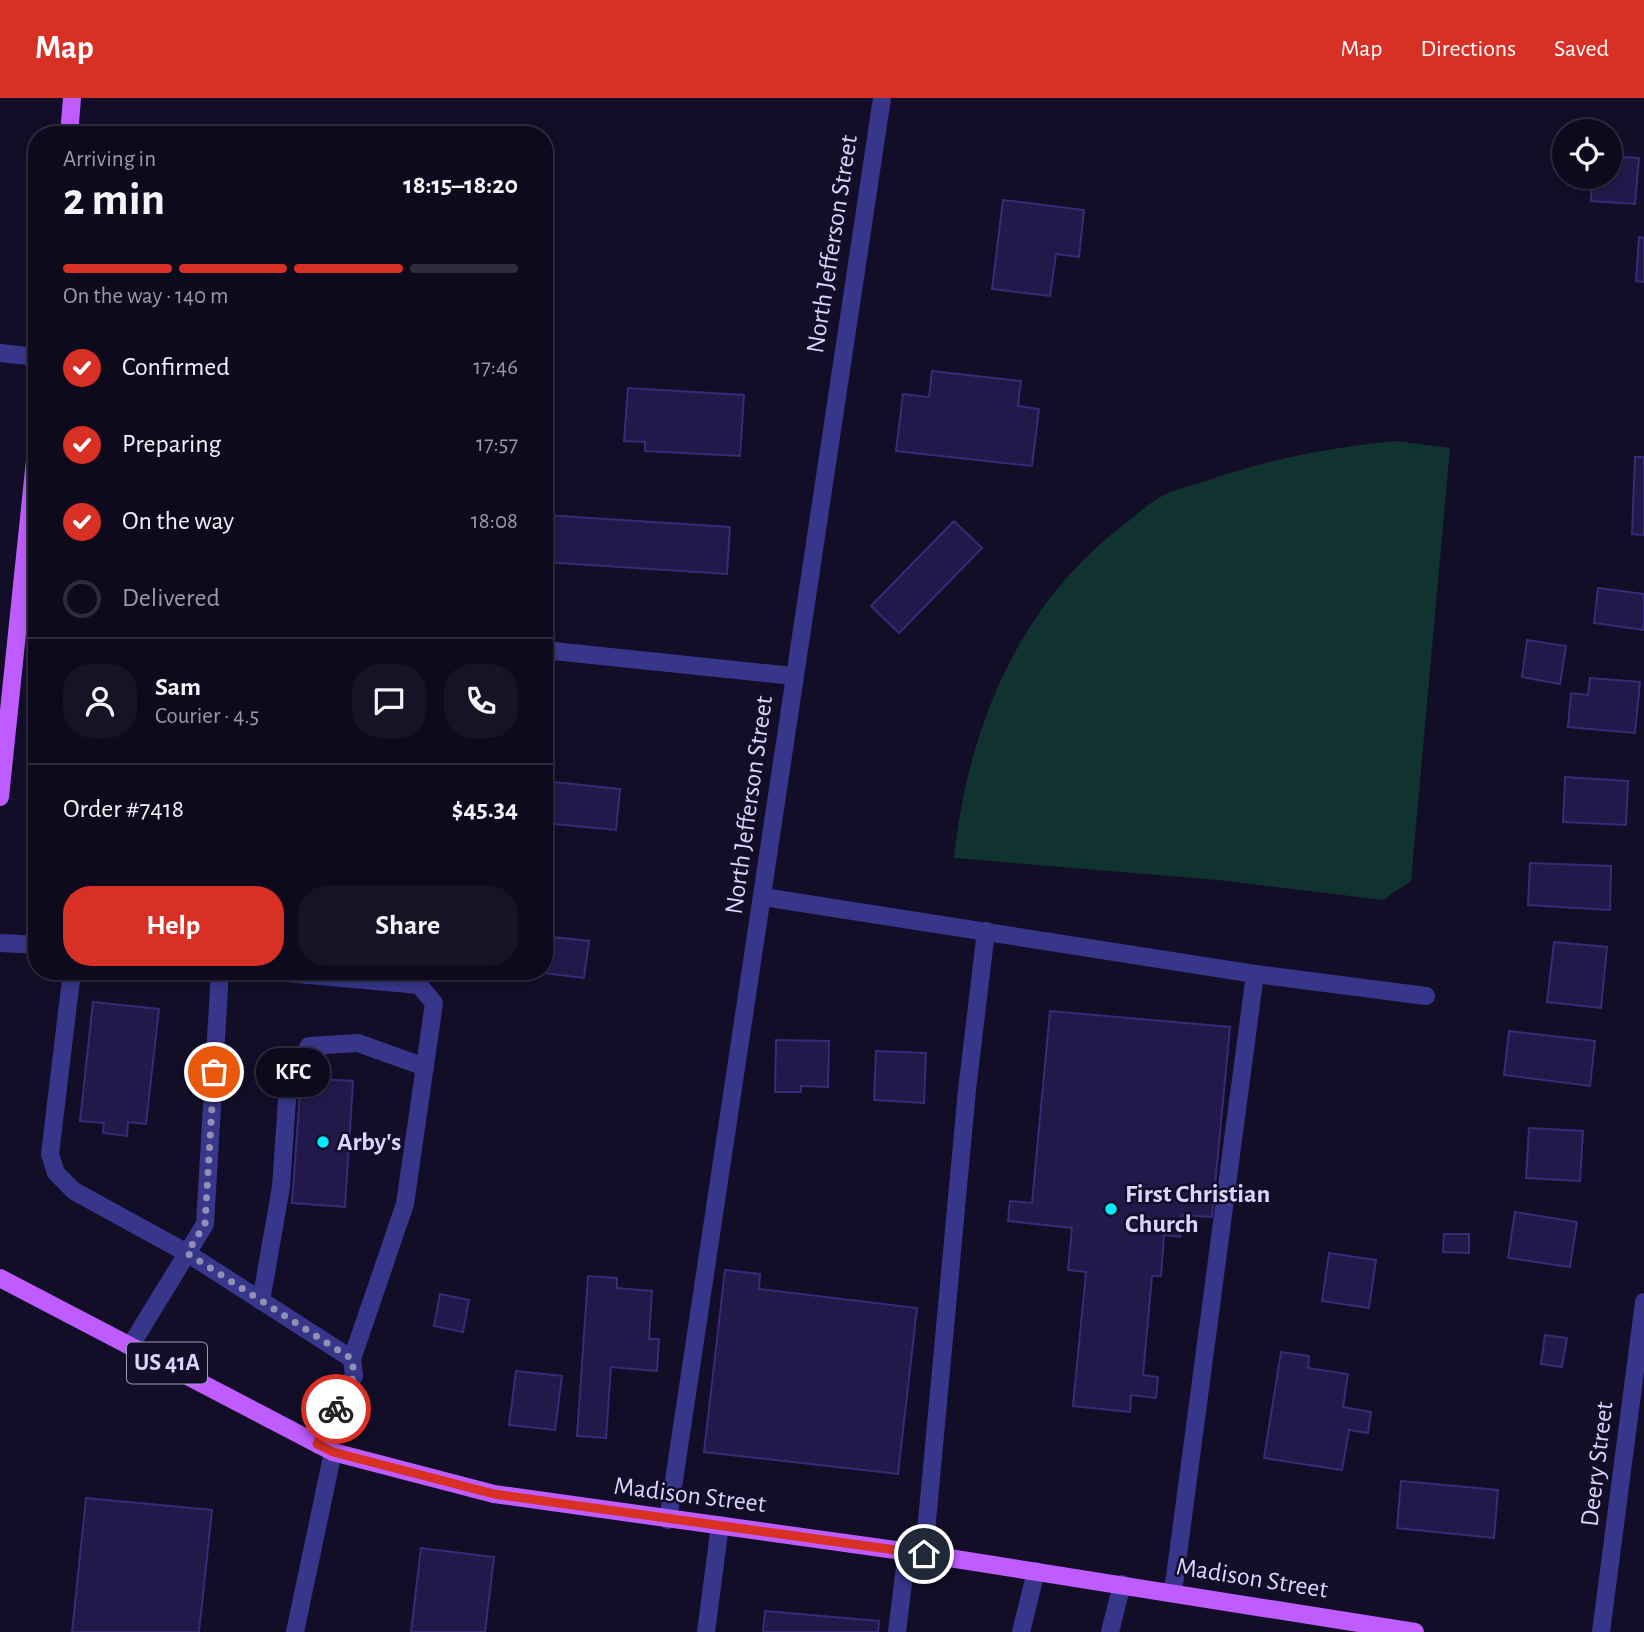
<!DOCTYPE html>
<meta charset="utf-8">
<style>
body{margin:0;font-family:"Alegreya Sans",sans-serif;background:#171327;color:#f1f3f6;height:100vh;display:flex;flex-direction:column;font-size:26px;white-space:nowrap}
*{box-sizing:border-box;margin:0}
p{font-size:23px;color:#9b9aa4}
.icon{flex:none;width:38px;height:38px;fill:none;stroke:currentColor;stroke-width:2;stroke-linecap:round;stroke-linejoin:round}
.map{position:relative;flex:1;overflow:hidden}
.details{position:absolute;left:28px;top:28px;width:525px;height:854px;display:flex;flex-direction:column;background:#0e0a1e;border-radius:28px;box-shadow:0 4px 10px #0003,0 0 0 2px #2e2b3c}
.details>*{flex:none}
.tools{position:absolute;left:1552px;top:21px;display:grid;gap:14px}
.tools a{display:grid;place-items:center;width:70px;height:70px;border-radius:50%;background:#0e0a1e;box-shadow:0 4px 10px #0003,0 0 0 2px #2e2b3c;font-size:35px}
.pin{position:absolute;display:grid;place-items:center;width:60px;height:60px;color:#fff;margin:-30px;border:4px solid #fff;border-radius:50%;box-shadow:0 2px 7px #0007}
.courier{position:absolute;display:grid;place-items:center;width:70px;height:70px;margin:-35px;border:5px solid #d93025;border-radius:50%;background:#fff;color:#222;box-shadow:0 2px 9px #0007}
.bubble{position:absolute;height:49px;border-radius:24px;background:#0e0a1e;box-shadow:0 4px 10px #0003,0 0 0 2px #2e2b3c;font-size:23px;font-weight:700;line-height:49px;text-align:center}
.head em{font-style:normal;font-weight:700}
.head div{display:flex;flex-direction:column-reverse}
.head{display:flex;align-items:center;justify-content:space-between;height:119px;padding:0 35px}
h1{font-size:46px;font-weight:700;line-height:52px}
.bar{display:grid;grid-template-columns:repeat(4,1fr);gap:10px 7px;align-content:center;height:84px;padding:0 35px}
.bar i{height:9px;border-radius:5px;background:#2e2b3c}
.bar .active{background:#d93025}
.bar p{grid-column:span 4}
.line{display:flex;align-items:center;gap:18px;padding:0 35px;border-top:2px solid #2e2b3c}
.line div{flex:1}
.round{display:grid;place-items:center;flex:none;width:74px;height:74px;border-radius:28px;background:#171327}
ol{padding:0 35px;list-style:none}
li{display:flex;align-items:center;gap:21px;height:77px}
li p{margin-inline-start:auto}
li .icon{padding:7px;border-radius:50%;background:#d93025;color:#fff;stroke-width:4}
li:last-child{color:#9b9aa4}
li i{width:38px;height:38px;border:4px solid #2e2b3c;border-radius:50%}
.button{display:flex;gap:14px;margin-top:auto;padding:14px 35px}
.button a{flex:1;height:80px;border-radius:28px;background:#d93025;color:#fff;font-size:28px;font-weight:700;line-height:80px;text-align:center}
.button a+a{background:#171327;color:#f1f3f6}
header{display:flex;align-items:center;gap:42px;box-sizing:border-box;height:98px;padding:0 35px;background:#d93025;color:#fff}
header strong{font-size:33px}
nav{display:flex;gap:38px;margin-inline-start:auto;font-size:24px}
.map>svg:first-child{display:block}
.green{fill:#113330}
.building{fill:#22194a;stroke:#372a78;stroke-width:2}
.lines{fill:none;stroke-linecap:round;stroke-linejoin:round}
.lane{stroke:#37368a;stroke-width:18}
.street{stroke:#37368a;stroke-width:18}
.primary{stroke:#be5cff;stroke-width:18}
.done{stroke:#938fb4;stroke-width:7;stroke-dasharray:0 12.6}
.route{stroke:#d93025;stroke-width:9}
.poi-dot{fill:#01edff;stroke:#120e28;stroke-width:2.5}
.labels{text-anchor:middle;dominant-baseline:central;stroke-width:5;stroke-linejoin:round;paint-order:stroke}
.shield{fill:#120e28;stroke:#9d99be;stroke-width:2}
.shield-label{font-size:24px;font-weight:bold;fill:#d9d5ff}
.street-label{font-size:26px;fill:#d9d5ff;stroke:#120e28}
.poi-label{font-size:26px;font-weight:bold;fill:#d9d5ff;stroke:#120e28;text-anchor:start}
</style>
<header>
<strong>Map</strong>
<nav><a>Map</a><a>Directions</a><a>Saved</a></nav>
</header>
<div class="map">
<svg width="1644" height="1534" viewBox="0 0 1644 1534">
<rect width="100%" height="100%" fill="#120e28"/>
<path class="green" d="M1396,343L1450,350L1411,783L1383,802L1218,782L954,760C968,630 1018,506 1126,425C1138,416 1150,404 1164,397C1178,390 1195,387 1209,382C1271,361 1331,349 1396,343Z"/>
<g class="building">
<polygon points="1610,58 1639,60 1635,106 1591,103 1592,79 1610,79"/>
<polygon points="1003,102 1084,112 1079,159 1056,156 1050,198 992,191"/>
<polygon points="1639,139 1644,140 1644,184 1636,183"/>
<polygon points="932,273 1021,283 1018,308 1039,311 1032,368 896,353 903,296 929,299"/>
<polygon points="628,290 744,297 740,358 645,353 645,344 624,343"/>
<polygon points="1635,359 1644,359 1644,437 1632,436"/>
<polygon points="544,417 730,429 727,476 544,464"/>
<polygon points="954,423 982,450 899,535 871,508"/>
<polygon points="1598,490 1644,496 1644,532 1594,525"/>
<polygon points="1527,542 1566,548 1560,586 1522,579"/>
<polygon points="1590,580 1640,584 1635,635 1568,629 1571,595 1588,597"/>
<polygon points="1565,679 1628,683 1626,727 1563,724"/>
<polygon points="544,683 620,691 616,732 544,725"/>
<polygon points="1530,765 1611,768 1610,812 1528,807"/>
<polygon points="544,838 589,843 584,880 527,873 544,873"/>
<polygon points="1554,844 1607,849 1601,910 1547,904"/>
<polygon points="93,904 159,911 146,1026 128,1024 127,1038 103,1035 104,1025 80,1023"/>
<polygon points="1050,913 1230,929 1212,1119 1182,1117 1180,1139 1164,1137 1161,1178 1152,1178 1143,1277 1158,1279 1156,1300 1131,1297 1130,1314 1073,1308 1086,1174 1068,1172 1072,1130 1008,1123 1010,1103 1032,1105"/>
<polygon points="1509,933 1595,943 1590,988 1504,977"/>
<polygon points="776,942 829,943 828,989 801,988 801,994 775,994"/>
<polygon points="876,953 926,955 924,1005 874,1002"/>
<polygon points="301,980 353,983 345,1109 292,1105"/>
<polygon points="1529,1030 1583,1033 1580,1083 1526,1080"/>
<polygon points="1515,1114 1577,1124 1570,1169 1508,1160"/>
<polygon points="1444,1136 1469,1136 1469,1155 1443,1154"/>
<polygon points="1329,1155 1376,1162 1369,1210 1322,1203"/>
<polygon points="725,1172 760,1176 759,1191 917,1210 898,1376 704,1354"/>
<polygon points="588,1178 617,1180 617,1190 652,1193 649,1241 659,1241 657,1273 611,1269 606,1340 577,1338"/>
<polygon points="440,1196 469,1202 463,1234 434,1228"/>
<polygon points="1545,1237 1567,1240 1562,1269 1541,1266"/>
<polygon points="1281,1254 1309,1258 1308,1270 1348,1276 1343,1309 1371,1314 1368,1335 1349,1332 1342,1372 1264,1360"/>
<polygon points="516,1273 562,1278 555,1332 509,1327"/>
<polygon points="1401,1383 1498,1392 1494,1440 1397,1430"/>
<polygon points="86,1400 212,1412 199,1534 72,1534"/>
<polygon points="421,1450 494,1459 485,1534 411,1534"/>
<polygon points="765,1513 879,1523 878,1534 763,1534"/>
</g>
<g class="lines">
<g class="lane">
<polyline points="0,255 37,259"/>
<polyline points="19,517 37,518"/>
<polyline points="544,552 793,578"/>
<polyline points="763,799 1255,876 1173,1494"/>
<polyline points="0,845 37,847"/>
<polyline points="72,873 50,1056 56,1075 74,1093 187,1155 352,1261 354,1278 317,1346"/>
<polyline points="265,873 419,887 434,905 405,1106 352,1261"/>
<polyline points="1255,876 1426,898"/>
<polyline points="261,1203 281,1089 288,987 309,948 358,945 425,969"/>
<polyline points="131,1247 205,1126 220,873"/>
<polyline points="924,1456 967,992 986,833"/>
<polyline points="897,1534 907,1453"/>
<polyline points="1021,1534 1036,1473"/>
<polyline points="1110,1534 1122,1486"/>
</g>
<g class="street">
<polyline points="668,1422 882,0"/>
<polyline points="295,1534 333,1354"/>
<polyline points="706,1534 720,1427"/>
<polyline points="1601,1534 1644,1204"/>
</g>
<g class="primary">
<polyline points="69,37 72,0"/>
<polyline points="0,699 37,343"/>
<polyline points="0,1180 333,1354 494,1396 924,1456 1415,1534"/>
</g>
</g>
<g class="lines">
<polyline class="done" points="214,974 205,1126 187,1155 352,1261 354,1278 336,1311"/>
<polyline class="route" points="336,1311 317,1346 333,1354 494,1396 924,1456"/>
</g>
<g class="poi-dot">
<circle cx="323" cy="1044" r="7"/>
<circle cx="1111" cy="1111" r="7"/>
</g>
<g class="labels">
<rect class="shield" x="127" y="1244.5" width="80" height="41" rx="5"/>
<g class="shield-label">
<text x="167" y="1265">US 41A</text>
</g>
<g class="street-label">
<text transform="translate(832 146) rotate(-81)">North Jefferson Street</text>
<text transform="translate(749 707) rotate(-82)">North Jefferson Street</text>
<text transform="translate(1597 1366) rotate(-83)">Deery Street</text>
<text transform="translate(690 1397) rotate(7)">Madison Street</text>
<text transform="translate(1252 1480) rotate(9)">Madison Street</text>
</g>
<g class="poi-label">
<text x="337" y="1044">Arby's</text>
<text x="1125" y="1096">First Christian<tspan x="1125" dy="30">Church</tspan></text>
</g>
</g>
</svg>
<div class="tools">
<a><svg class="icon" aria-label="locate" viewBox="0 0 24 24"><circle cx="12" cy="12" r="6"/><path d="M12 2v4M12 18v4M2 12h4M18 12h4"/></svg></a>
</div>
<div class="pin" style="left:214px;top:974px;background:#ea580c"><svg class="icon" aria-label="bag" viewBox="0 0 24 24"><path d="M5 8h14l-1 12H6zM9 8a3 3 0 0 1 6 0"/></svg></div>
<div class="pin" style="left:924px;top:1456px;background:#1f2937"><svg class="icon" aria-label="home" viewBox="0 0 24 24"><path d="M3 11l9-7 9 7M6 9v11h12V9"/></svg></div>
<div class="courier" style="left:336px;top:1311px"><svg class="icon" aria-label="bike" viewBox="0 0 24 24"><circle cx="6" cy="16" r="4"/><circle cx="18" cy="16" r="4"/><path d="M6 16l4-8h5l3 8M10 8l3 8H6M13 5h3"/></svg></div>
<div class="bubble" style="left:256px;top:950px;width:74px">KFC</div>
<section class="details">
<div class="head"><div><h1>2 min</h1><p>Arriving in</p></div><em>18:15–18:20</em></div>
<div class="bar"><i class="active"></i><i class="active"></i><i class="active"></i><i></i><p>On the way · 140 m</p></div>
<ol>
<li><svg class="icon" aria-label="check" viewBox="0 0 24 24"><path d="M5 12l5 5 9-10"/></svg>Confirmed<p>17:46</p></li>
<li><svg class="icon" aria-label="check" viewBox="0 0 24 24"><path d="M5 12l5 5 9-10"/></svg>Preparing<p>17:57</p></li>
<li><svg class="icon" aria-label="check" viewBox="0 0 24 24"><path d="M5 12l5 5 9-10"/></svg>On the way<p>18:08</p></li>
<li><i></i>Delivered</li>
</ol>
<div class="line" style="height:126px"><a class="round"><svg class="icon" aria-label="person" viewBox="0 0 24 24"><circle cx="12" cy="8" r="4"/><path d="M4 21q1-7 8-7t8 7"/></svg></a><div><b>Sam</b><p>Courier · 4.5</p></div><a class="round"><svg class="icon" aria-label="chat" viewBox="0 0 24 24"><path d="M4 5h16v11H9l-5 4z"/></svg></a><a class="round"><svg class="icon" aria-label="phone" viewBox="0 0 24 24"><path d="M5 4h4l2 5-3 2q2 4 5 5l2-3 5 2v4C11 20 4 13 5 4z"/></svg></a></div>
<div class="line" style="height:91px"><div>Order #7418</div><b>$45.34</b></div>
<div class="button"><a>Help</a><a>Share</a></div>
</section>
</div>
